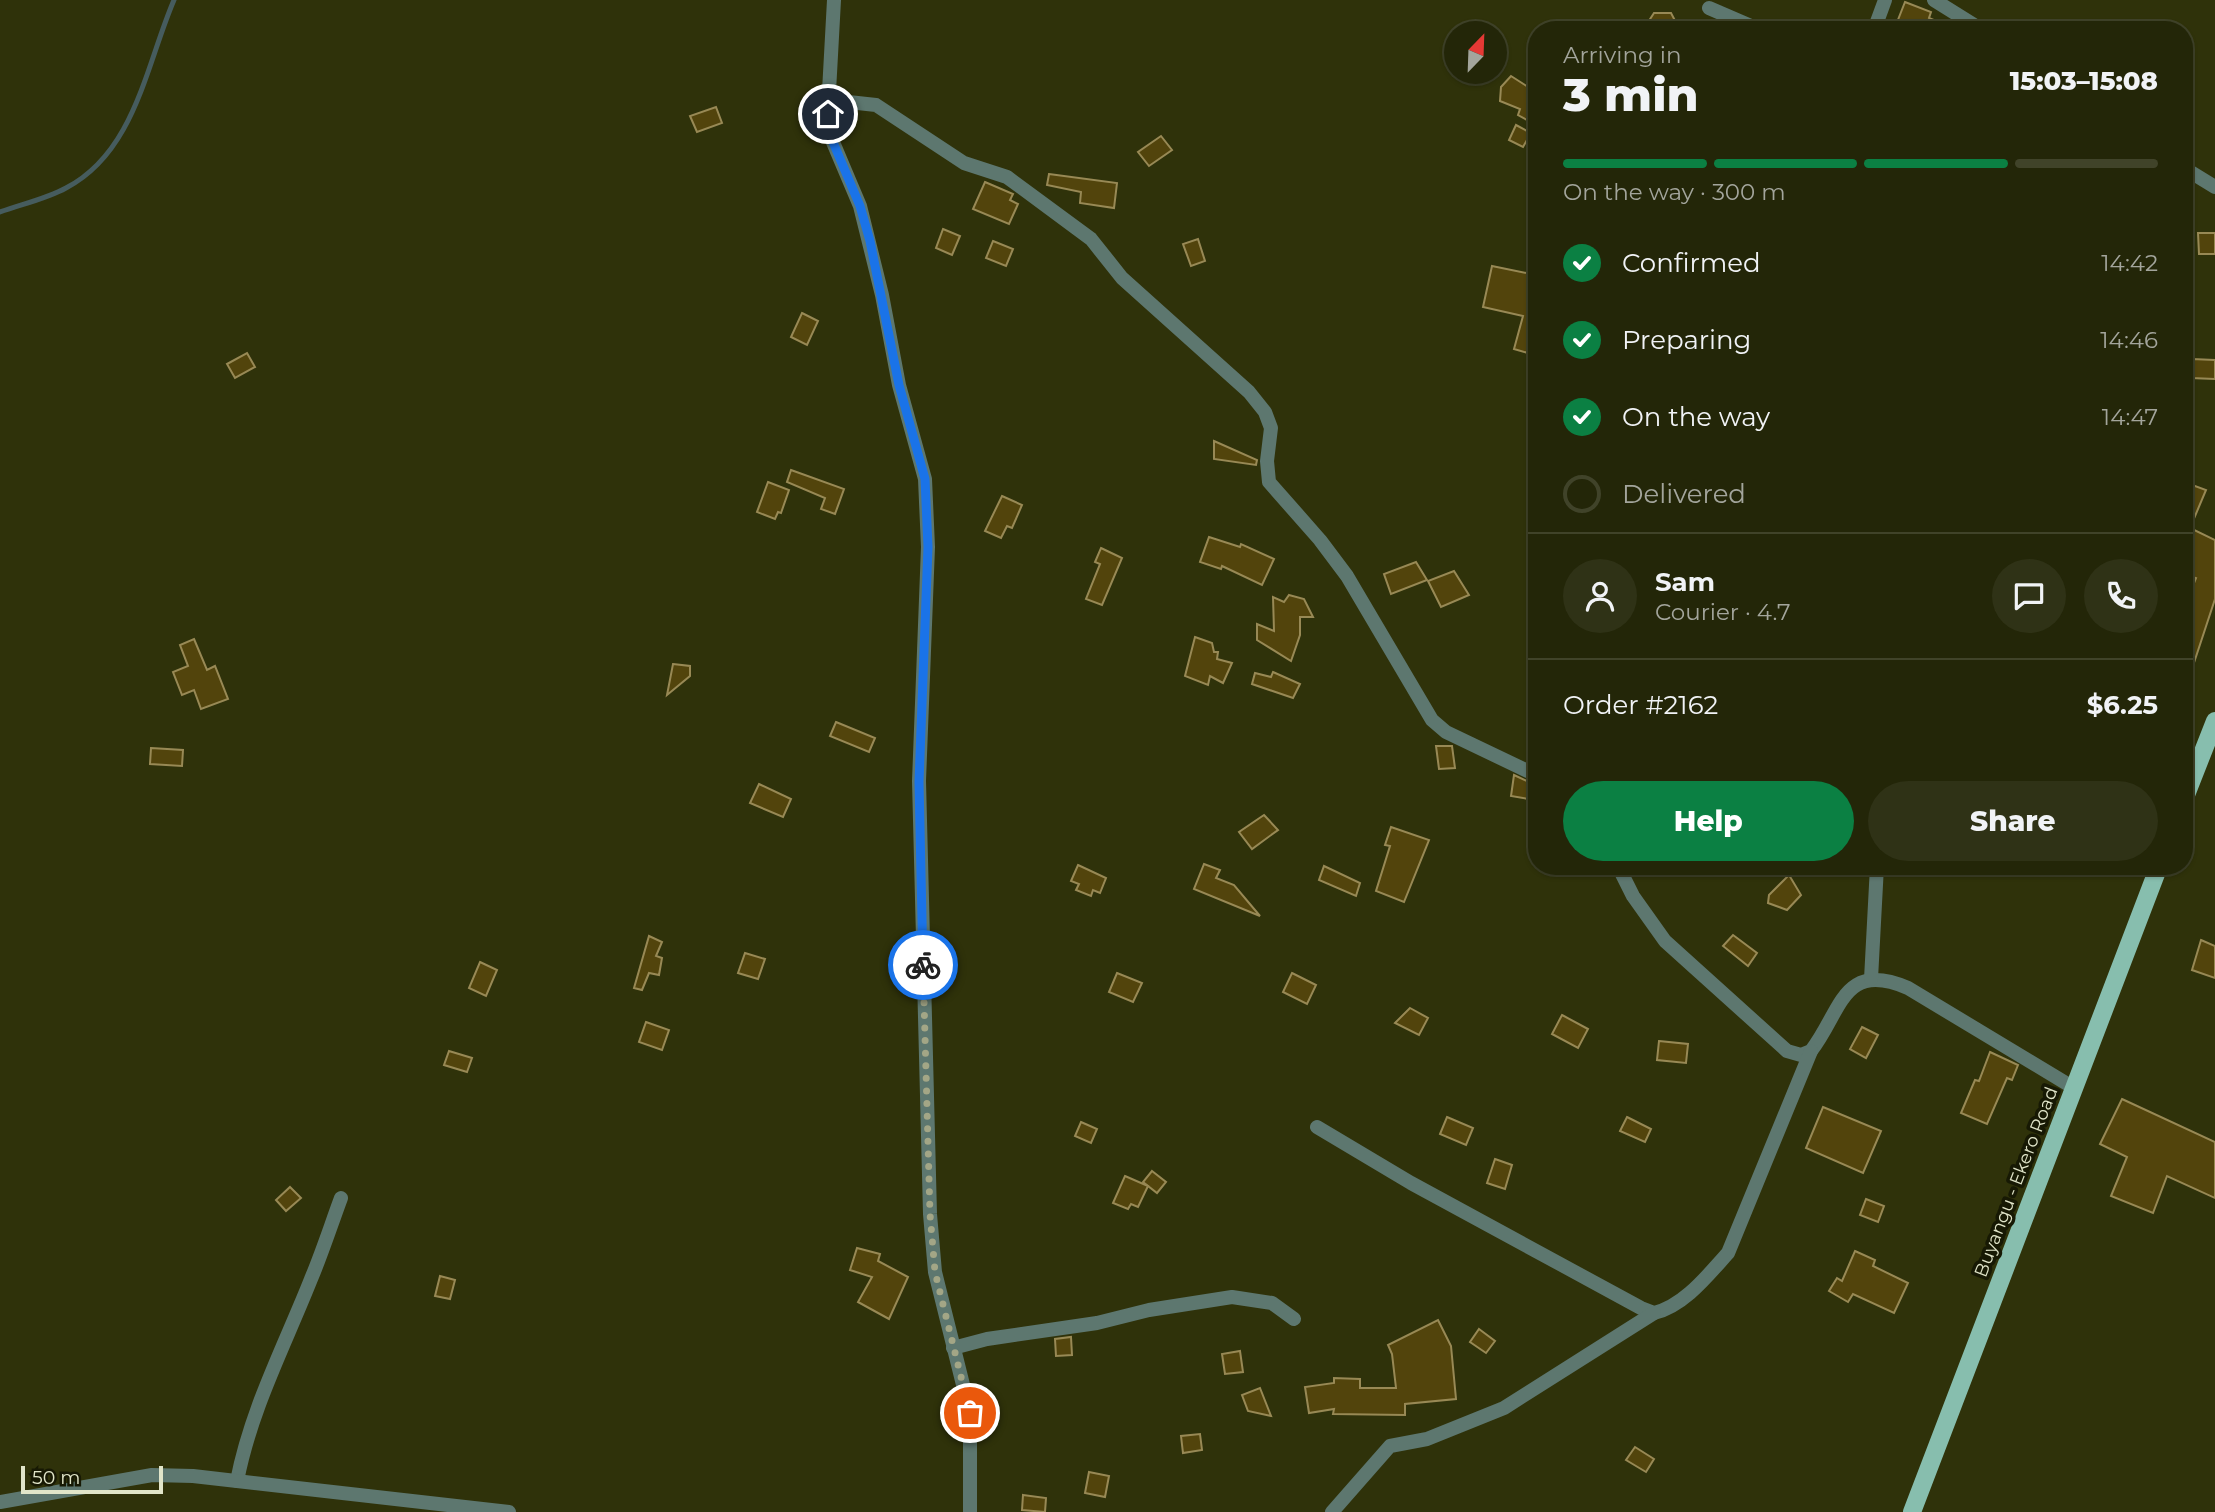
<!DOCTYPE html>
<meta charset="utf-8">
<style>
body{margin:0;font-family:Montserrat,sans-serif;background:#2f3216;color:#f1f3f6;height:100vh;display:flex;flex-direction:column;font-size:26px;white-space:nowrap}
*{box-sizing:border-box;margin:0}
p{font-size:23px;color:#a3a59c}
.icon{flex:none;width:38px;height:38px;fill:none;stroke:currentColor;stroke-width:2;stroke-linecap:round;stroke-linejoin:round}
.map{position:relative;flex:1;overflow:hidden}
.side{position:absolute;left:1528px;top:21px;width:665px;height:854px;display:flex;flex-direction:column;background:#232608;border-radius:28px;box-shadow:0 2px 5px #0004,0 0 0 2px #404329}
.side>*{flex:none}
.needle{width:46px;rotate:23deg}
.tools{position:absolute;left:1444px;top:21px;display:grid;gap:14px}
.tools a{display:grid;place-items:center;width:63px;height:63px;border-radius:50%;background:#232608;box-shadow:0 2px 5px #0004,0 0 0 2px #404329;font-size:35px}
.scale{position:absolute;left:21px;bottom:18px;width:142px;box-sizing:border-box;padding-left:7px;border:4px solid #e1e5c9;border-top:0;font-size:19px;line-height:24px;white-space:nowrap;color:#e1e5c9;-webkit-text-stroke:5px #171904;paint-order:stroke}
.pin{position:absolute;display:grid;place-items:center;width:60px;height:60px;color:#fff;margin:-30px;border:4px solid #fff;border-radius:50%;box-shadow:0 2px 7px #0007}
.courier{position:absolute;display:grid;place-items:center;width:70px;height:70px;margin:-35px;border:5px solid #1a73e8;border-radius:50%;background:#fff;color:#222;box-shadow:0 2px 9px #0007}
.headline em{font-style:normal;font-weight:800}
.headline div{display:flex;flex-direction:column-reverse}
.headline{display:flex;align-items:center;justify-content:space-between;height:119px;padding:0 35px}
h1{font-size:46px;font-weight:800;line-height:52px}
.bar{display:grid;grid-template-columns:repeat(4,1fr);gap:10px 7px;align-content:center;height:84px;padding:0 35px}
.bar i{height:9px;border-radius:5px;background:#404329}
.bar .on{background:#0b8043}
.bar p{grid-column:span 4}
.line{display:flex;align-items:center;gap:18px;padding:0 35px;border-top:2px solid #404329}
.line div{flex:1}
.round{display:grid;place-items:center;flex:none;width:74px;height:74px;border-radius:37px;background:#2f3216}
ol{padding:0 35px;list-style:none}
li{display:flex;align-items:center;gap:21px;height:77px}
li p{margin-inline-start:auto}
li .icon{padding:7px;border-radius:50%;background:#0b8043;color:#fff;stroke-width:4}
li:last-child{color:#a3a59c}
li i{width:38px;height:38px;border:4px solid #404329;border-radius:50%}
.primary-button{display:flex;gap:14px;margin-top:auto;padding:14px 35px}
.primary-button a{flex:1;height:80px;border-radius:42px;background:#0b8043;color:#fff;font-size:28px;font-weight:800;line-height:80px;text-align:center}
.primary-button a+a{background:#2f3216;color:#f1f3f6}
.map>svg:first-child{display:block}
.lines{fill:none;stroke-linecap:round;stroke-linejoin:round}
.stream{stroke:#465c5e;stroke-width:5}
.building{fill:#52440c;stroke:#988955;stroke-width:2}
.minor{stroke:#5d776f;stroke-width:14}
.primary{stroke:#87beae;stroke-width:18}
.done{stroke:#a3a686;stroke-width:7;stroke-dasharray:0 12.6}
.route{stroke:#1a73e8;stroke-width:9}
.labels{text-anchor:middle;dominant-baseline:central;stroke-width:7;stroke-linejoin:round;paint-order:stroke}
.street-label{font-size:18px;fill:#e1e5c9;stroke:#171904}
</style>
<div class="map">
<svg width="2215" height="1512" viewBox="0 0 2215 1512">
<rect width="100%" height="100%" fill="#2f320a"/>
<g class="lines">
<path class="stream" d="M0,212C22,204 46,199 66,188C135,152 146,65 174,0"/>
</g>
<g class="building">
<polygon points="1905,2 1931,12 1929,18 1957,30 1894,30"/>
<polygon points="1654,13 1671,13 1680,30 1643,30"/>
<polygon points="1511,76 1536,92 1536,125 1518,115 1520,109 1500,101 1501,87"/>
<polygon points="716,107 722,123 697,132 690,116"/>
<polygon points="1516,125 1531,133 1523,147 1509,140"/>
<polygon points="1161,136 1172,150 1149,166 1138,152"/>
<polygon points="1049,174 1117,183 1114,208 1080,203 1081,192 1047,185"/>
<polygon points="985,182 1013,194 1010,200 1018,204 1009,224 973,209"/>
<polygon points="943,229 960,236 952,255 936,248"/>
<polygon points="2198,233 2215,233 2215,254 2199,254"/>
<polygon points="1198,239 1205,261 1191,266 1183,244"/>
<polygon points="993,241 1013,249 1006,266 986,258"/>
<polygon points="1492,266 1536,275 1536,322 1528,353 1514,349 1523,316 1483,307"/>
<polygon points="802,313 818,321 807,345 791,337"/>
<polygon points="247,353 255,367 235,378 227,364"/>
<polygon points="2192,359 2215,360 2215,379 2191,378"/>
<polygon points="1214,441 1257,460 1256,465 1214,459"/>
<polygon points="791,470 844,489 835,514 821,509 825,498 787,482"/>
<polygon points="768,482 789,490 781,513 778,512 775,519 757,512"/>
<polygon points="2184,482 2206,490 2190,528 2215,540 2215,599 2186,687 2184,608 2196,578 2184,574"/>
<polygon points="1002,496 1022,505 1012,528 1007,526 1001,538 985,531"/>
<polygon points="1209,537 1240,547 1241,544 1274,559 1262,585 1222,566 1221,569 1200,562"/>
<polygon points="1101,548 1122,558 1102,605 1086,599 1100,564 1095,562"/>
<polygon points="1416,562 1427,580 1391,594 1384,574"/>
<polygon points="1454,571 1469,595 1441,607 1428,581"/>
<polygon points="1289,595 1304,599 1313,617 1300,617 1300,635 1291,661 1257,640 1257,624 1274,631 1273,597 1284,602"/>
<polygon points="1195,637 1212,643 1214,652 1218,652 1217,659 1232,663 1223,683 1210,676 1208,685 1185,676"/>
<polygon points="194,639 207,670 215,666 228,699 201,709 194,690 182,695 173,672 188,666 180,645"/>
<polygon points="673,664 690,666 690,676 667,695"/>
<polygon points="1273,672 1300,684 1293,698 1252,684 1255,673 1271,677"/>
<polygon points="836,722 875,738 869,752 830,736"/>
<polygon points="1436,746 1452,746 1455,768 1439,769"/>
<polygon points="151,748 183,750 182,766 150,764"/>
<polygon points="1514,775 1531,783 1529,799 1511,796"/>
<polygon points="759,784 791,799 783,817 750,803"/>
<polygon points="1264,815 1278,830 1252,849 1239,832"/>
<polygon points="1391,827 1429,840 1404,902 1376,891 1390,846 1385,845"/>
<polygon points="1204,864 1220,870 1216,878 1234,885 1260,916 1194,889"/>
<polygon points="1078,865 1106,878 1100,893 1093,890 1091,896 1076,890 1079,884 1071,881"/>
<polygon points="1324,866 1360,883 1356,896 1319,880"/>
<polygon points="1789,875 1801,895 1787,910 1768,903 1769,895"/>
<polygon points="1733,935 1757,953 1748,966 1723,946"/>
<polygon points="649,936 662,942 656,956 662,958 659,975 649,973 642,990 634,988"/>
<polygon points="2201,940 2215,946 2215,978 2192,970"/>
<polygon points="745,953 765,959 758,979 738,973"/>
<polygon points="480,962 497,970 486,996 469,988"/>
<polygon points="1117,973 1142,983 1133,1002 1109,992"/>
<polygon points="1292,973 1316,985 1307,1004 1283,992"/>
<polygon points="1410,1008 1428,1018 1419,1035 1395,1023"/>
<polygon points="1562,1015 1588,1029 1578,1048 1552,1034"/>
<polygon points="646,1022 669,1030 662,1050 639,1042"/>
<polygon points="1862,1027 1878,1035 1866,1058 1850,1049"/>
<polygon points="1659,1041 1688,1044 1686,1063 1657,1060"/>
<polygon points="449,1051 472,1058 467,1072 444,1065"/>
<polygon points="1990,1052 2018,1065 2012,1080 2007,1078 1987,1124 1961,1113 1975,1080 1979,1081"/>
<polygon points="2122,1099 2215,1142 2215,1198 2167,1176 2153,1213 2111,1196 2127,1157 2100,1144"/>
<polygon points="1823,1107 1881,1131 1863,1173 1806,1148"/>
<polygon points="1447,1117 1473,1128 1466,1145 1440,1134"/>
<polygon points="1627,1117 1651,1129 1645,1142 1620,1131"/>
<polygon points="1081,1122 1097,1129 1091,1143 1075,1136"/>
<polygon points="1495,1159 1512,1165 1505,1189 1487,1183"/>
<polygon points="1152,1171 1166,1182 1157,1193 1143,1182"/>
<polygon points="1125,1176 1148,1186 1138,1207 1131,1204 1128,1209 1113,1203"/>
<polygon points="290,1187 301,1198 286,1211 276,1200"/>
<polygon points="1866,1199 1884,1206 1878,1222 1860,1215"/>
<polygon points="857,1248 880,1254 878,1261 908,1277 889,1319 858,1302 872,1277 850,1270"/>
<polygon points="1855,1251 1875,1260 1873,1266 1908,1283 1894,1313 1853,1294 1848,1302 1829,1291 1837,1278 1842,1281"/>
<polygon points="440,1276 455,1280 450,1299 435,1296"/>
<polygon points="1438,1320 1451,1346 1456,1399 1405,1404 1405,1415 1333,1414 1334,1409 1309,1413 1305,1387 1334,1383 1334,1378 1360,1379 1360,1388 1396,1388 1392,1354 1388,1345"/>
<polygon points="1479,1329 1495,1341 1486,1353 1470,1342"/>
<polygon points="1071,1337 1072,1355 1056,1356 1055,1339"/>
<polygon points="1240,1351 1243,1372 1225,1374 1222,1354"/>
<polygon points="1260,1388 1271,1416 1248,1411 1242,1395"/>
<polygon points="1200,1434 1202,1450 1183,1453 1181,1436"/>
<polygon points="1635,1447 1654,1459 1646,1472 1626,1460"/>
<polygon points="1089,1472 1109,1476 1105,1497 1085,1493"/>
<polygon points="1023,1495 1046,1498 1045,1512 1022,1510"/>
</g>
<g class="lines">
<g class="minor">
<polyline points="834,0 827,128 860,206 882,295 899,385 925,479 928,547 919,781 930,1214 935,1272 970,1413 970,1512"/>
<polyline points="1934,0 1982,30"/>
<polyline points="1709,8 1760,30"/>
<polyline points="1874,30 1885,0"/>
<polyline points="830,100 876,105 964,163 1007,177 1091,239 1122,278 1249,392 1265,412 1271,428 1267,461 1269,482 1320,540 1347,576 1432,720 1446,732 1536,775"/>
<polyline points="2184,168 2215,187"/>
<path d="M1618,866L1633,896L1665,941L1787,1051L1801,1055L1811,1051C1842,1011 1842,960 1908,988L2074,1088"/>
<polyline points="1871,979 1877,866"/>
<path d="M1317,1127L1411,1183L1641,1308L1654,1313C1684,1306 1708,1275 1728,1253L1811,1051"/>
<polyline points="953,1348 987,1339 1097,1323 1149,1310 1232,1297 1272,1303 1294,1319"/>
<path d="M237,1481C251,1409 284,1347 311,1279C322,1253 331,1225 341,1198"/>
<polyline points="0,1502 152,1475 193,1476 509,1512"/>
<polyline points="1332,1512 1390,1446 1427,1439 1504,1408 1654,1313"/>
</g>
<g class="primary">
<polyline points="2184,800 2215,721"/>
<polyline points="1912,1512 2159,866"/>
</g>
</g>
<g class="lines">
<polyline class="done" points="923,965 930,1214 935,1272 970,1413"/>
<polyline class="route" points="828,114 827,128 860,206 870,241 899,385 925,479 928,547 919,782 923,965"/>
</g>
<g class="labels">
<g class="street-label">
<text transform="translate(2016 1182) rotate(-69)">Buyangu - Ekero Road</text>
</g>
</g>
</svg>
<div class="tools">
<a><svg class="needle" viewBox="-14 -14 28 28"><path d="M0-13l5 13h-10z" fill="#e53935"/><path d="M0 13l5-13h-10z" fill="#a3a59c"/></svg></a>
</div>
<div class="scale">50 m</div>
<div class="pin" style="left:970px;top:1413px;background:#ea580c"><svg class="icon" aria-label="bag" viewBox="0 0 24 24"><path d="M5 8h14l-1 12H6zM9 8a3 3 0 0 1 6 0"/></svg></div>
<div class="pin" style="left:828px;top:114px;background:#1f2937"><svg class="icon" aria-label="home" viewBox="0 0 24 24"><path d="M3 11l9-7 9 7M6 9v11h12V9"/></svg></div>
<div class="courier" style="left:923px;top:965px"><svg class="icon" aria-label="bike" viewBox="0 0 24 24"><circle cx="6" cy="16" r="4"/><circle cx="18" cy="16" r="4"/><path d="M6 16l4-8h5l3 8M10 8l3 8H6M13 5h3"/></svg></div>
<section class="side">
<div class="headline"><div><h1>3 min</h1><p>Arriving in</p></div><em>15:03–15:08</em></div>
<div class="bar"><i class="on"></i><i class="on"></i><i class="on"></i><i></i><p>On the way · 300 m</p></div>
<ol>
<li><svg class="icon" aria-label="check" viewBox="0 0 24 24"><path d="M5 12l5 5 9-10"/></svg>Confirmed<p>14:42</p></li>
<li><svg class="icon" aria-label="check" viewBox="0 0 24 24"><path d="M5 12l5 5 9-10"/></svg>Preparing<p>14:46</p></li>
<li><svg class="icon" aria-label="check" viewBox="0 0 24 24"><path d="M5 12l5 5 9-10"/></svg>On the way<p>14:47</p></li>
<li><i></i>Delivered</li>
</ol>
<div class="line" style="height:126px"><a class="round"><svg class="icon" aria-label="person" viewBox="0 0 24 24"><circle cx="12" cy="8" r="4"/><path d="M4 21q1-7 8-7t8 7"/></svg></a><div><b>Sam</b><p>Courier · 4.7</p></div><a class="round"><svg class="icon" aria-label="chat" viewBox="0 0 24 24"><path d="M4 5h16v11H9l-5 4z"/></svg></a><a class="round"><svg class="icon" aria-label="phone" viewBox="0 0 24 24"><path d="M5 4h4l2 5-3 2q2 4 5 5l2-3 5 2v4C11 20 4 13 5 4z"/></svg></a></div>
<div class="line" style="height:91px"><div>Order #2162</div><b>$6.25</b></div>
<div class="primary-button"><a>Help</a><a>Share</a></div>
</section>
</div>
